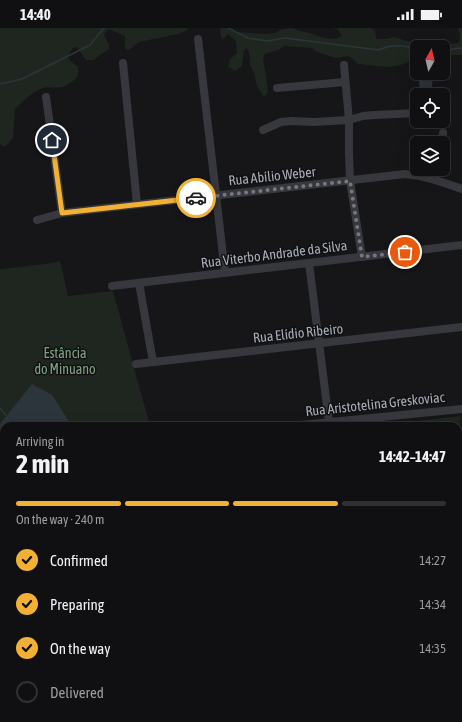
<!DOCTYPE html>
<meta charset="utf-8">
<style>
body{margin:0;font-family:"Asap Condensed",sans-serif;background:#1e1e20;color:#f1f3f6;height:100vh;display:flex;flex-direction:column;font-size:15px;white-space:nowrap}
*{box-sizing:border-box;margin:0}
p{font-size:13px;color:#9c9d9f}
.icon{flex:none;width:22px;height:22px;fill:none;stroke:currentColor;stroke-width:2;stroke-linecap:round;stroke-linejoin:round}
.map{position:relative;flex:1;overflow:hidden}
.drawer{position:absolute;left:0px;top:394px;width:462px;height:300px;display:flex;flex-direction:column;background:#101012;border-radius:12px 12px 0 0;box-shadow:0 4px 16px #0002,0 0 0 1px #303032}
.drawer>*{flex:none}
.needle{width:26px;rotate:8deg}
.controls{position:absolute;left:410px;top:12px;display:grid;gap:8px}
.controls a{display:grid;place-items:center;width:40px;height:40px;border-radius:6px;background:#101012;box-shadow:0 4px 16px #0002,0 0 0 1px #303032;font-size:20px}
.pin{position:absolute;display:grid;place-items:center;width:34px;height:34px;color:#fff;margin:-17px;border:2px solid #fff;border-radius:50%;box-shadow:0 1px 4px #0007}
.courier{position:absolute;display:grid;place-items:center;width:40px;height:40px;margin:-20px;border:3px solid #f2b134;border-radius:50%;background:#fff;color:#222;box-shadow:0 1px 5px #0007}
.summary em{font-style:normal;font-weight:700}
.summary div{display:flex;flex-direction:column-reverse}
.summary{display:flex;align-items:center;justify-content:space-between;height:68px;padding:0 16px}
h1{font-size:26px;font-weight:700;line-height:30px}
.bar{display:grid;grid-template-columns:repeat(4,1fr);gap:6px 4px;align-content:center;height:48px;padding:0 16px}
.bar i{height:5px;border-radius:3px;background:#303032}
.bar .current{background:#f2b134}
.bar p{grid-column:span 4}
ol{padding:0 16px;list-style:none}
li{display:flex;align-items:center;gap:12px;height:44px}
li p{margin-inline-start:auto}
li .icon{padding:4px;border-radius:50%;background:#f2b134;color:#111;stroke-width:4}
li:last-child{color:#9c9d9f}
li i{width:22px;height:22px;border:2px solid #303032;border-radius:50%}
.status{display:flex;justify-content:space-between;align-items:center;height:28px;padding:0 20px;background:#101012;direction:ltr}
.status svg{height:11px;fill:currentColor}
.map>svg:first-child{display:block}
.green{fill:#1e261f}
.water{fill:#2c353c}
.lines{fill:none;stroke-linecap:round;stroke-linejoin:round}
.stream{stroke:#2c353c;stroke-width:1.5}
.minor{stroke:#37383d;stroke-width:8}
.done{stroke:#757880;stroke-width:4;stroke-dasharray:0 7.2}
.route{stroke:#f2b134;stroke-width:5}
.labels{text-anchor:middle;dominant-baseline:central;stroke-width:3;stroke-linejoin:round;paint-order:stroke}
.street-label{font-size:14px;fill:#a8adb8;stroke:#111113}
.park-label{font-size:14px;fill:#7fa381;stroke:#111113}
</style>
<div class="status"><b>14:40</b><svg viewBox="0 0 49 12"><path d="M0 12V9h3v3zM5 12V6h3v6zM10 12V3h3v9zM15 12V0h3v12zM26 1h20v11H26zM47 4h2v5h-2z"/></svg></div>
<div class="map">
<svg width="462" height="694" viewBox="0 0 462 694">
<rect width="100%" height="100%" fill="#161618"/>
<g class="green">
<path d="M0,0H188L187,2L178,6L139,14L129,22L125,21V8L109,1L106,3L104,7L109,16V21L93,32H86L77,19L73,20L68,27L69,32L78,39C79,49 76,52 68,56C66,57 64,59 62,59C56,61 49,58 43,60C32,64 23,73 15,81L13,110L6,118H3L0,116Z"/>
<path d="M221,0H231L237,4L265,6L275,5L283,1L292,0L301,3L310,5L324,10L334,11L342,8L337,1L332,0H370L375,2L376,11H385L394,9L413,15L432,18L459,15L460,6L458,0H462V27H443V19H417V32C409,32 403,37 396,38C385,40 369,37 358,36L352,30L348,28L336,30L315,23L312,20L285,18L281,20L278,22L265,26L263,30L268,62L267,66L264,69L257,58L254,45L250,37L249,24L247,20L244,22L242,38L235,43L228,39L230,31L237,25L236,13L228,6L222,12L220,4Z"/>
<polygon points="60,233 68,268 113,263 150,398 4,398 4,690 419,690 418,694 0,694 0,241 46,236"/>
<polygon points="461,388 458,411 458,398 371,398"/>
<polygon points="460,555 462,555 462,608 458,608 458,560"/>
</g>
<g class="water">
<path d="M422,45H431C434,53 432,60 429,67H422C419,60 417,51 422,45Z"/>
<polygon points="32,356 52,367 72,398 4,398 4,500 0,498 0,396"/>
</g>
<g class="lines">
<g class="stream">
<path d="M228,0L248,10L267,13L285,10L379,22C393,15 402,18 417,20"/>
<polyline points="443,22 462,20"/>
<polyline points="0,56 22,51 90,17 104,0"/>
<polyline points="0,380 7,389"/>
</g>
<g class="minor">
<polyline points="198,11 225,245"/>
<polyline points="123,35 137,176"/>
<polyline points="344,37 349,92 349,125 350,153 362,229"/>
<polyline points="277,60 345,54"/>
<polyline points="46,69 62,185"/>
<polyline points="263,102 281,94 292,93 314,94 349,92 363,88 374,87 417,85"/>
<polyline points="441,115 443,105"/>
<polyline points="433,151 435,141"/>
<path d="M37,192L62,185L405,146C426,148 442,154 462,161"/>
<polyline points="309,235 329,394"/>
<polyline points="139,255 153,334"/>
<polyline points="112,258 462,217"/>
<polyline points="136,336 462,299"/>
<polyline points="291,398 462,381"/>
<polyline points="458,463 462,435"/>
<polyline points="427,694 428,690"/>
</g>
</g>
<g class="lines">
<polyline class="done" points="196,170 350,153 362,229 405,224"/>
<polyline class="route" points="52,112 62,185 196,170"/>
</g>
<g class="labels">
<g class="street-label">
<text transform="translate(272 148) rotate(-6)">Rua Abílio Weber</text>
<text transform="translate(274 226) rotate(-7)">Rua Viterbo Andrade da Silva</text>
<text transform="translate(298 305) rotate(-6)">Rua Elídio Ribeiro</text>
<text transform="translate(375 376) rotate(-6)">Rua Aristotelina Greskoviac</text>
</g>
<g class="park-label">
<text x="65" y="325">Estância<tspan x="65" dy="16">do Minuano</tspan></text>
</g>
</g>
</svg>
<div class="controls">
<a><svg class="needle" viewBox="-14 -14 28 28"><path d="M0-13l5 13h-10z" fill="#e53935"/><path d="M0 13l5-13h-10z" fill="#9c9d9f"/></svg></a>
<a><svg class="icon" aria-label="locate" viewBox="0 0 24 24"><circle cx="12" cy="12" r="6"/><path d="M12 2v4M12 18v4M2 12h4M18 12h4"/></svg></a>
<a><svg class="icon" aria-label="layers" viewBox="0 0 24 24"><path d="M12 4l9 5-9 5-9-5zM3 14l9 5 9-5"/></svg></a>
</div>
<div class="pin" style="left:405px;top:224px;background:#ea580c"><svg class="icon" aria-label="bag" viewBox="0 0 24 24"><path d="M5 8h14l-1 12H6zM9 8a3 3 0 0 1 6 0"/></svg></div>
<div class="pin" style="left:52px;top:112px;background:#1f2937"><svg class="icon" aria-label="home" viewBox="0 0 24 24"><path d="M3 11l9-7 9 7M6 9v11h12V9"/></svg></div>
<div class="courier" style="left:196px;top:170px"><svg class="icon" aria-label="car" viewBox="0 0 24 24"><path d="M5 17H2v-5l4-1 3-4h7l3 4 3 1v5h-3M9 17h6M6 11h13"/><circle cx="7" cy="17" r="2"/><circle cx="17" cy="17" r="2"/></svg></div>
<section class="drawer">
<div class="summary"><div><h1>2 min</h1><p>Arriving in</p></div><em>14:42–14:47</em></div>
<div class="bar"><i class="current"></i><i class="current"></i><i class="current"></i><i></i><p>On the way · 240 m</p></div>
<ol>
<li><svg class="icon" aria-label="check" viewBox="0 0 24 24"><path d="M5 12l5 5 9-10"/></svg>Confirmed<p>14:27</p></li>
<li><svg class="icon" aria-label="check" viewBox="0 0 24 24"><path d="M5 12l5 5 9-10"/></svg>Preparing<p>14:34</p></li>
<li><svg class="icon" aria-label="check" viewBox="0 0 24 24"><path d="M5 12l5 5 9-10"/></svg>On the way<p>14:35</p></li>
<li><i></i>Delivered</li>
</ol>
</section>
</div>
